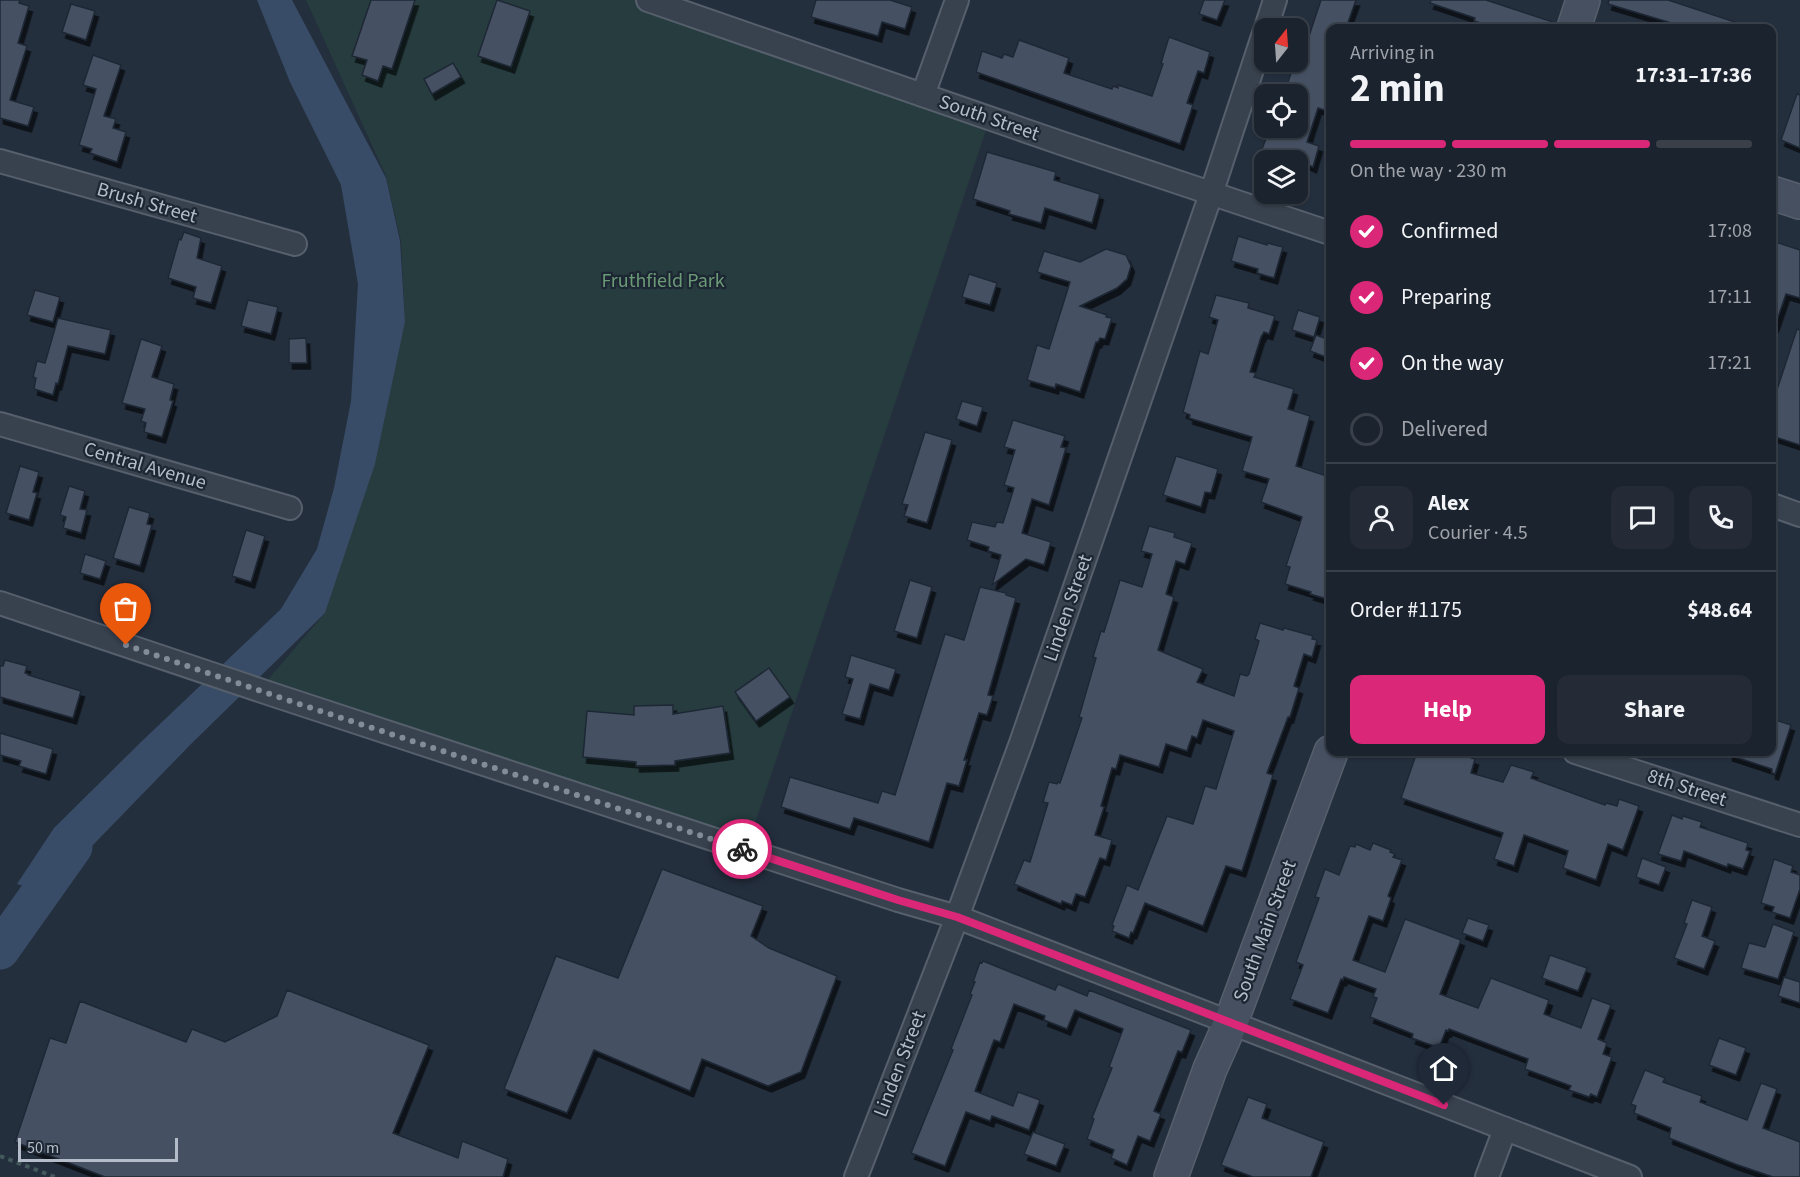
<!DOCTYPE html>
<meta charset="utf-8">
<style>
body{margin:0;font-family:"Source Sans 3",sans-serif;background:#242b36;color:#f1f3f6;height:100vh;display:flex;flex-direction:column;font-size:22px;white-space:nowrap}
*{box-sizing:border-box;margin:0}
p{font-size:20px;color:#a0a4aa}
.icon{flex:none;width:33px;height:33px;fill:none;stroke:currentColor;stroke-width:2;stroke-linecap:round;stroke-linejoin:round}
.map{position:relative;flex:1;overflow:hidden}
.sheet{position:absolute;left:1326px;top:24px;width:450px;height:732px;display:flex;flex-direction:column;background:#1b232e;border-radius:12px;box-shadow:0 2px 4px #0004,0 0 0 2px #39404a}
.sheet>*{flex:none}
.needle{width:39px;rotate:17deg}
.fabs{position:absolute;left:1254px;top:18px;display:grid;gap:12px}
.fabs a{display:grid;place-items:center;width:54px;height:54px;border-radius:12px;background:#1b232e;box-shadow:0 2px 4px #0004,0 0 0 2px #39404a;font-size:30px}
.scale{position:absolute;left:18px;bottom:15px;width:160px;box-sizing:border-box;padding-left:6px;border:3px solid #b4bcc9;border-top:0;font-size:16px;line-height:21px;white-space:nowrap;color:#b4bcc9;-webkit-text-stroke:4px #1d2633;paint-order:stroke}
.pin{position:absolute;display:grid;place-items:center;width:51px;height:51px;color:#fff;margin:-62px -26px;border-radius:50% 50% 50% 0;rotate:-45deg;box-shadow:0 0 6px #0007}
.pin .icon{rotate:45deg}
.courier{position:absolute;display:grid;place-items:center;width:60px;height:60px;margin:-30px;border:4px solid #db2777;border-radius:50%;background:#fff;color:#222;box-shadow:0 2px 8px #0007}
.headline em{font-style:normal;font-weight:700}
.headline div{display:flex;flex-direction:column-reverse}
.headline{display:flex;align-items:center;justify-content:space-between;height:102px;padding:0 24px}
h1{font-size:39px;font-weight:700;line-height:45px}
.bar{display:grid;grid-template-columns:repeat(4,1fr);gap:9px 6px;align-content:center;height:72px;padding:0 24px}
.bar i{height:8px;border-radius:4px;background:#39404a}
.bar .on{background:#db2777}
.bar p{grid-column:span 4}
.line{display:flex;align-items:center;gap:15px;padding:0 24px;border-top:2px solid #39404a}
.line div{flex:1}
.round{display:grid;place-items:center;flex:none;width:63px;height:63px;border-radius:12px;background:#242b36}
ol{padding:0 24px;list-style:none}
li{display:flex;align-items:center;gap:18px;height:66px}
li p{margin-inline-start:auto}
li .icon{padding:6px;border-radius:50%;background:#db2777;color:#fff;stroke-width:4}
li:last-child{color:#a0a4aa}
li i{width:33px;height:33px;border:3px solid #39404a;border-radius:50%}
.cta{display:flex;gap:12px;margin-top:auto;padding:12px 24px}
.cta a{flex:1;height:69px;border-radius:12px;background:#db2777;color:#fff;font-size:24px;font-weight:700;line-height:69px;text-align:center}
.cta a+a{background:#242b36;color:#f1f3f6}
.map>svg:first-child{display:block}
.green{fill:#263c3f}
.water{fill:#394c67}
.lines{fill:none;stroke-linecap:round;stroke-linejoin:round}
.river{stroke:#394c67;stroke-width:39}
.building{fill:#455162;stroke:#1f2835;stroke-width:1.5;filter:url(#shadow)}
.street-casing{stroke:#565f6c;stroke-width:26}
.secondary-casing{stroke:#565f6c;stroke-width:36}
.path{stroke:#44595c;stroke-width:4;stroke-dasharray:4.5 4.5;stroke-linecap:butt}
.street{stroke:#38414e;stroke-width:22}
.secondary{stroke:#465061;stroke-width:33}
.done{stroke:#828b98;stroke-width:6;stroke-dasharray:0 10.8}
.route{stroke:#db2777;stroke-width:8}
.labels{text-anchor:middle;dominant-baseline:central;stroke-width:4.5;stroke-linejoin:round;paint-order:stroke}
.street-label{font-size:20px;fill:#b4bcc9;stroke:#1d2633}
.park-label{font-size:20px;fill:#6b9a76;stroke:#1d2633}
</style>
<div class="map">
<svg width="1800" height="1177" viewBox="0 0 1800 1177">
<defs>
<filter id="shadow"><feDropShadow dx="3.5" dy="6" stdDeviation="0" flood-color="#0009"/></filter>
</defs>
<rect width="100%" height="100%" fill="#242f3e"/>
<polygon class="green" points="306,0 648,0 990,118 746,850 259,690 325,613 375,463 405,321 401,242 386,176"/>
<polygon class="water" points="257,0 292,0 386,178 400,241 405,322 375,464 325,613 191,744 92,846 61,896 17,884 54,828 141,742 281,609 317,549 334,488 351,401 358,284 341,185 290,82"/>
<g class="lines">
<polyline class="river" points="0,950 73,847"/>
</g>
<g class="building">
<polygon points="0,0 20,0 19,3 29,6 18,43 27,46 10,100 34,107 28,126 0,118"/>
<polygon points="371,0 415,0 392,69 383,66 378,81 362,75 367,60 352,56"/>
<polygon points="497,0 530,11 511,67 478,56"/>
<polygon points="816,0 890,0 912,7 905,29 882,22 878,36 811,17"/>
<polygon points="1204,0 1225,0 1217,20 1199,14"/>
<polygon points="1321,0 1356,0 1346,28 1330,28 1330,112 1318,108 1307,142 1319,146 1313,167 1298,160 1279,160 1265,156 1262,149 1270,128 1289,133 1291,128 1298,128 1298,109 1303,94 1284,94 1292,70 1297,72"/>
<polygon points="1431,0 1486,0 1556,23 1556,28 1497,28 1474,21 1475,18 1430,3"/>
<polygon points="1609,0 1668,0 1741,24 1740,28 1688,28 1608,4"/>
<polygon points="71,4 95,11 86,40 62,32"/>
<polygon points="1169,37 1210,52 1204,73 1198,71 1187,103 1193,105 1180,144 976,72 982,51 1002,58 1004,54 1013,57 1019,40 1069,58 1064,73 1112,89 1113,86 1118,88 1118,85 1152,96 1163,64 1161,63"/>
<polygon points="93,55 121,65 104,116 116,119 113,128 126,132 117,162 90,153 92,149 79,145 96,89 83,85"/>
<polygon points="453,63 461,77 432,94 424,79"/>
<polygon points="1797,94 1800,95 1800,148 1781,140"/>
<polygon points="987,152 1056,172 1054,180 1100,194 1092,223 1045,208 1041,223 1009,214 1010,211 973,199"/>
<polygon points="184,232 201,238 197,258 222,266 211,303 193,298 196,287 168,278 179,239 181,240"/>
<polygon points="1238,236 1267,245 1267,243 1283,247 1274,278 1257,273 1258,269 1231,261"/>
<polygon points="1772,241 1800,250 1800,298 1786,294 1775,326 1772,326"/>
<polygon points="1106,249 1126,255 1131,266 1127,279 1117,288 1080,306 1107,315 1106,317 1112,318 1105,339 1100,338 1098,342 1096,342 1080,392 1056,384 1055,388 1027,380 1037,345 1049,349 1070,282 1037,272 1044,251 1080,262"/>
<polygon points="969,274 997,283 990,305 962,297"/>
<polygon points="35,290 60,297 53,322 27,315"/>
<polygon points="1216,295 1249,303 1248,308 1275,316 1269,334 1264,332 1261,337 1250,372 1256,373 1254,377 1294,389 1288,409 1310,416 1296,466 1330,477 1330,589 1327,599 1310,594 1311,592 1285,584 1290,567 1286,566 1302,517 1261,502 1269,479 1242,471 1252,437 1189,418 1190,415 1183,412 1200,351 1208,354 1218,320 1209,317"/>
<polygon points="248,300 278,307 271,334 241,326"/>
<polygon points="1298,310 1320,317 1314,337 1292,330"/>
<polygon points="58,318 111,330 105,354 68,346 58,384 56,383 53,395 34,389 36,378 33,377 37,361 45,363"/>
<polygon points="1797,329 1800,330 1800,445 1772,436 1772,405"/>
<polygon points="1316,335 1330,340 1326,357 1310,351"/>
<polygon points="306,338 307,363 289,363 289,339"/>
<polygon points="141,339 162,346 152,377 174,384 170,400 173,401 162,437 144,432 146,423 141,421 145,409 122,403"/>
<polygon points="962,401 983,407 977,426 956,419"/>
<polygon points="1013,420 1065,436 1061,447 1066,448 1049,505 1032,499 1022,533 1051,542 1044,565 1026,559 992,585 1001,555 988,551 989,547 967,540 972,522 995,527 997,522 1003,523 1014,488 1004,485 1015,450 1004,447"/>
<polygon points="925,432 952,440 927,523 904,516 908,505 902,504"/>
<polygon points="1176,456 1218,469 1211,493 1205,492 1201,507 1163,495"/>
<polygon points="20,466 39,472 33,492 37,493 29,520 6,513"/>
<polygon points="69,486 85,491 80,509 87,510 81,533 63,528 66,517 60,515"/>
<polygon points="129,507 150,513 147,524 152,525 140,566 113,558"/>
<polygon points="1149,526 1175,533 1174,537 1192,543 1185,564 1176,561 1166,594 1174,597 1158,650 1203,669 1197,682 1234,696 1240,674 1247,676 1249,674 1259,641 1255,639 1260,623 1283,630 1284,628 1313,636 1312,639 1317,640 1312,657 1304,654 1294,686 1299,688 1290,717 1288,717 1267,773 1273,775 1242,871 1226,866 1203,926 1145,903 1133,933 1131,932 1129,938 1112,931 1114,926 1112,925 1127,885 1138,890 1167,816 1193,824 1205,786 1216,789 1234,731 1203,720 1197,738 1192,736 1187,751 1166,744 1159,767 1120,755 1116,769 1112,768 1101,806 1104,807 1095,835 1112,840 1106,860 1100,858 1085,897 1076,894 1072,905 1062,901 1061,904 1014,884 1024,860 1030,862 1048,803 1043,802 1049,782 1057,784 1058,782 1060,783 1082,718 1079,717 1096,658 1093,657 1101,631 1104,632 1120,580 1142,587 1152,554 1141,551"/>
<polygon points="246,530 265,536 251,582 232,576"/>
<polygon points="85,554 106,561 100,579 80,573"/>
<polygon points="910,580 932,587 917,638 894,631"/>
<polygon points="980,587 1006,593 1006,595 1016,598 988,695 993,696 987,715 979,713 964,760 967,760 959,786 947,783 929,842 854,818 850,829 781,807 790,777 878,803 882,791 895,795 945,634 964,640"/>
<polygon points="851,655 896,669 889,690 870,684 860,719 842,714 853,679 845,677"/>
<polygon points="5,660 27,666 25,673 28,674 28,675 81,691 73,718 0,697 0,666 3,666"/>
<polygon points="769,668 790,697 756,721 735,692"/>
<polygon points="673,705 673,714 723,706 730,753 675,761 675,765 636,766 636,762 583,757 587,711 634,715 634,706"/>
<polygon points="1772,719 1791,725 1775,774 1772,773 1772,769 1729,755 1729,752 1772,752"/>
<polygon points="0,733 53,749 46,774 19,766 21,761 0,755"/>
<polygon points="1417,752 1453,752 1475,759 1471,773 1503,782 1511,765 1534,772 1531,778 1605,805 1606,803 1617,806 1619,799 1639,806 1623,850 1608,844 1596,880 1563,868 1568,851 1524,835 1514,866 1494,859 1503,833 1401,798"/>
<polygon points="1672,815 1682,819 1683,816 1702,822 1700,827 1748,843 1746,850 1750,851 1743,869 1728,864 1727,867 1684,851 1681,861 1658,854"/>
<polygon points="1373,843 1391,850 1390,852 1395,854 1393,857 1402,860 1388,896 1391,898 1383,921 1369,916 1353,960 1385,972 1405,919 1461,940 1440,994 1478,1008 1491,978 1549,1000 1544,1014 1581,1028 1592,998 1611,1005 1598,1039 1607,1043 1603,1054 1612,1057 1597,1097 1591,1094 1589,1097 1569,1090 1571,1086 1525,1069 1528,1059 1449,1029 1448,1031 1446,1030 1439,1048 1412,1038 1413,1034 1370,1017 1377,998 1373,997 1376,989 1344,977 1343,980 1341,979 1328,1013 1290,999 1303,965 1296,962 1319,898 1315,897 1325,869 1339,875 1350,846 1355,847 1356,844 1370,850"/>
<polygon points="1642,858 1666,867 1659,885 1636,877"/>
<polygon points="1774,859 1793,866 1791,872 1800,875 1800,889 1790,918 1772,912 1774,907 1761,903"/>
<polygon points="662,869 763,906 751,936 769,948 837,976 801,1072 768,1086 702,1059 690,1091 594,1050 567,1113 504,1089 556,956 618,978"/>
<polygon points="1692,900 1712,907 1702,936 1715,941 1704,969 1674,958 1687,924 1684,923"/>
<polygon points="1468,918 1489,925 1483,941 1462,933"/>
<polygon points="1773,924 1794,932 1778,979 1741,968 1749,943 1765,947"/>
<polygon points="1550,955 1587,968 1578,991 1542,978"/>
<polygon points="983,961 1055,990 1058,984 1087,996 1089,990 1191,1030 1182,1052 1178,1051 1154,1111 1161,1114 1150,1141 1138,1136 1127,1165 1111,1158 1114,1150 1087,1139 1094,1119 1092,1118 1112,1068 1109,1067 1123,1029 1075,1010 1067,1029 1044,1020 1045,1016 1014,1004 1000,1042 994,1040 975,1091 1013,1106 1018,1092 1040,1100 1029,1130 992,1116 990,1121 966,1112 945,1166 911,1153 953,1050 951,1049 972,995 970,994 975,982 973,982 980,962 982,963"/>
<polygon points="1784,977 1800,982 1800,1003 1778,996"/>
<polygon points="287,990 429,1045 393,1133 458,1158 462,1141 508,1159 503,1177 105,1177 15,1142 50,1038 66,1043 80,1001 186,1042 192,1029 225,1042 277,1016"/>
<polygon points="1719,1038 1746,1048 1736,1075 1709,1065"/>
<polygon points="1645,1070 1665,1078 1663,1082 1702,1096 1700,1102 1747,1120 1761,1083 1777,1089 1763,1128 1800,1142 1800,1177 1773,1177 1735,1164 1669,1138 1671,1128 1634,1113 1636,1106 1631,1104"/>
<polygon points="1248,1097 1267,1104 1262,1118 1324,1142 1311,1177 1253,1177 1221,1165"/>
<polygon points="1033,1132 1065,1144 1056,1166 1024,1154"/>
</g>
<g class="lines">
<defs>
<g id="street">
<polyline points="648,0 1064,144 1330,233"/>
<polyline points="1266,28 1275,0"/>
<polyline points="923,95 957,0"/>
<polyline points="0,161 295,244"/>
<polyline points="0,424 290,508"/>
<polyline points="1772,505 1800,515"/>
<polyline points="0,603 274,695 898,900 957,917 1630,1177"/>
<polyline points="1575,752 1800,825"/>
<polyline points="856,1177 957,917 1021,743 1211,194 1264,33"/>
<polyline points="1487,1177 1505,1129"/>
</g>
<g id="secondary">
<polyline points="1574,28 1583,0"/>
<polyline points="1772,193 1800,202"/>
<polyline points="1171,1177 1210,1069 1231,1022 1331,752"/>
</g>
</defs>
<use href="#street" class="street-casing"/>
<use href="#secondary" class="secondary-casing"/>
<polyline class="path" points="0,1156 55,1177"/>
<use href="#street" class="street"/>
<use href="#secondary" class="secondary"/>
</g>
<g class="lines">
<polyline class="done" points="126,645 296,703 742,849"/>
<polyline class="route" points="742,849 898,900 957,917 1444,1105"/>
</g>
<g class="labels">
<g class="street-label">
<text transform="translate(989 118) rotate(19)">South Street</text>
<text transform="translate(147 203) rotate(16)">Brush Street</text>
<text transform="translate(145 466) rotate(16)">Central Avenue</text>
<text transform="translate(1068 608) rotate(-71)">Linden Street</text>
<text transform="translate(1687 788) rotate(18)">8th Street</text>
<text transform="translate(1265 931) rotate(-70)">South Main Street</text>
<text transform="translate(900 1064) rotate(-69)">Linden Street</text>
</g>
<g class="park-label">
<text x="663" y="281">Fruthfield Park</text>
</g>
</g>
</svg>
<div class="fabs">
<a><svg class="needle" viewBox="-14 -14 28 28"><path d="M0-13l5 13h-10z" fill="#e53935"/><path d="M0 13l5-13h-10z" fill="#a0a4aa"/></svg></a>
<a><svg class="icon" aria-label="locate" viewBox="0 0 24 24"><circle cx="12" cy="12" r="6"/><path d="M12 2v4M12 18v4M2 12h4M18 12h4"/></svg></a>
<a><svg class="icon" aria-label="layers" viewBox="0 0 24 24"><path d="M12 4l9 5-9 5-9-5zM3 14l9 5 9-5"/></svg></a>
</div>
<div class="scale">50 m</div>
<div class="pin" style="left:126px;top:645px;background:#ea580c"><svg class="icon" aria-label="bag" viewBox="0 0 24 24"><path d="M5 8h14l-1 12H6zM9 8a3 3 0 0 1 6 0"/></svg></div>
<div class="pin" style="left:1444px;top:1105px;background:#1f2937"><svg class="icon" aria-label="home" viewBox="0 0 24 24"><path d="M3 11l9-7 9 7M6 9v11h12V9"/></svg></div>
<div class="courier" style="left:742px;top:849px"><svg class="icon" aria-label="bike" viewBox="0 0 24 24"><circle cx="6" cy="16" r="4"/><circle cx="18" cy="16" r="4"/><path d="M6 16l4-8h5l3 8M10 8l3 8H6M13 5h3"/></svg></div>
<section class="sheet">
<div class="headline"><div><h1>2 min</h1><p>Arriving in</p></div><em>17:31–17:36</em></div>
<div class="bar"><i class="on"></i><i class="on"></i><i class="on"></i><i></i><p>On the way · 230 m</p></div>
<ol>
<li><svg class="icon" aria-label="check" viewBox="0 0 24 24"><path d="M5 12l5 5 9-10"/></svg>Confirmed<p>17:08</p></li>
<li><svg class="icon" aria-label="check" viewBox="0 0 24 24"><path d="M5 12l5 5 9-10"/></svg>Preparing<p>17:11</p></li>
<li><svg class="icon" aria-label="check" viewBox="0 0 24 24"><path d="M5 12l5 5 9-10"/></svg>On the way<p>17:21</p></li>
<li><i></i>Delivered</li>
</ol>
<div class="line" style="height:108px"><a class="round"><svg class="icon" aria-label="person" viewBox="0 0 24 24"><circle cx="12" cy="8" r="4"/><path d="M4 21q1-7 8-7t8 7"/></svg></a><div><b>Alex</b><p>Courier · 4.5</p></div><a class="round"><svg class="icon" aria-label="chat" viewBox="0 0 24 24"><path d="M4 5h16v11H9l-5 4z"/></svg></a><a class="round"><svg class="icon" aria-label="phone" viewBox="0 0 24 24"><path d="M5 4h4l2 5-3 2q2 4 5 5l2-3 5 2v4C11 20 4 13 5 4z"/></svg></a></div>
<div class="line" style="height:78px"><div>Order #1175</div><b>$48.64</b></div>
<div class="cta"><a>Help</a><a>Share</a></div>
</section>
</div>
